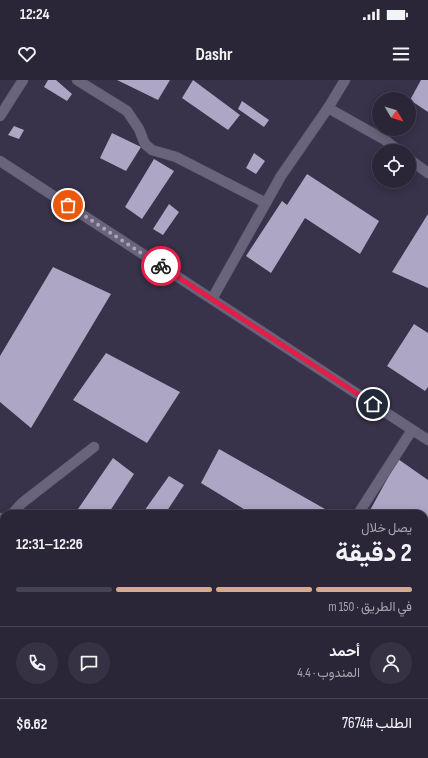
<!DOCTYPE html>
<html lang="ar">
<meta charset="utf-8">
<style>
body{margin:0;font-family:"Sofia Sans Condensed",Vazirmatn,sans-serif;background:#363243;color:#f1f3f6;direction:rtl;height:100vh;display:flex;flex-direction:column;font-size:15px;white-space:nowrap}
*{box-sizing:border-box;margin:0}
p{font-size:13px;color:#a5a5ae}
.icon{flex:none;width:22px;height:22px;fill:none;stroke:currentColor;stroke-width:2;stroke-linecap:round;stroke-linejoin:round}
.map{position:relative;flex:1;overflow:hidden;direction:ltr}
.drawer{position:absolute;left:0px;top:430px;width:428px;height:248px;display:flex;flex-direction:column;background:#2a2638;border-radius:12px 12px 0 0;box-shadow:0 2px 10px #0003,0 0 0 1px #464353;direction:rtl}
.drawer>*{flex:none}
.needle{width:26px;rotate:128deg}
.controls{position:absolute;left:372px;top:12px;display:grid;gap:8px}
.controls a{display:grid;place-items:center;width:44px;height:44px;border-radius:50%;background:#2a2638;box-shadow:0 2px 10px #0003,0 0 0 1px #464353;font-size:20px}
.pin{position:absolute;display:grid;place-items:center;width:34px;height:34px;color:#fff;margin:-17px;border:2px solid #fff;border-radius:50%;box-shadow:0 1px 4px #0007}
.courier{position:absolute;display:grid;place-items:center;width:40px;height:40px;margin:-20px;border:3px solid #e11d48;border-radius:50%;background:#fff;color:#222;box-shadow:0 1px 5px #0007}
.summary em{font-style:normal;font-weight:700}
.summary div{display:flex;flex-direction:column-reverse}
.summary{display:flex;align-items:center;justify-content:space-between;height:68px;padding:0 16px}
h1{font-size:26px;font-weight:700;line-height:30px}
.bar{display:grid;grid-template-columns:repeat(4,1fr);gap:6px 4px;align-content:center;height:48px;padding:0 16px}
.bar i{height:5px;border-radius:3px;background:#464353}
.bar .current{background:#d6ab8b}
.bar p{grid-column:span 4}
.line{display:flex;align-items:center;gap:10px;padding:0 16px;border-top:1px solid #464353}
.line div{flex:1}
.round{display:grid;place-items:center;flex:none;width:42px;height:42px;border-radius:21px;background:#363243}
.status{display:flex;justify-content:space-between;align-items:center;height:28px;padding:0 20px;background:#2a2638;direction:ltr}
.status svg{height:11px;fill:currentColor}
header{display:flex;justify-content:space-between;align-items:center;height:52px;padding:0 16px;background:#2a2638;font-size:18px;font-weight:700}
.map>svg:first-child{display:block}
.building{fill:#ada6c4}
.lines{fill:none;stroke-linecap:round;stroke-linejoin:round}
.street-casing{stroke:#544e65;stroke-width:11}
.street{stroke:#69637c;stroke-width:10}
.done{stroke:#a8a4b7;stroke-width:4;stroke-dasharray:0 7.2}
.route{stroke:#e11d48;stroke-width:5}
</style>
<div class="status"><b>12:24</b><svg viewBox="0 0 49 12"><path d="M0 12V9h3v3zM5 12V6h3v6zM10 12V3h3v9zM15 12V0h3v12zM26 1h20v11H26zM47 4h2v5h-2z"/></svg></div>
<header><svg class="icon" aria-label="menu" viewBox="0 0 24 24"><path d="M4 6h16M4 12h16M4 18h16"/></svg>Dashr<svg class="icon" aria-label="heart" viewBox="0 0 24 24"><path d="M12 20l-8-8c-3-5 5-10 8-4 3-6 11-1 8 4z"/></svg></header>
<div class="map">
<svg width="428" height="678" viewBox="0 0 428 678">
<rect width="100%" height="100%" fill="#38324a"/>
<g class="building">
<polygon points="48,0 56,0 72,14 67,21 44,7"/>
<polygon points="117,0 170,0 158,20"/>
<polygon points="193,0 240,35 228,50 182,18"/>
<polygon points="421,0 428,0 428,32 410,20"/>
<polygon points="242,21 269,40 264,47 238,29"/>
<polygon points="14,46 24,50 19,59 8,55"/>
<polygon points="112,53 141,67 126,91 100,78"/>
<polygon points="254,73 265,81 256,94 246,88"/>
<polygon points="154,79 174,91 142,139 125,127"/>
<polygon points="307,94 379,141 360,174 305,138 271,193 246,176 282,121 287,125"/>
<polygon points="169,124 179,132 163,155 153,149"/>
<polygon points="428,134 428,208 392,192"/>
<polygon points="53,187 111,214 31,348 0,322 0,276"/>
<polygon points="414,244 428,253 428,307 425,311 387,286"/>
<polygon points="106,273 180,312 147,363 73,320"/>
<polygon points="219,369 325,429 322,434 252,434 201,403"/>
<polygon points="113,378 134,394 108,434 86,434 78,429"/>
<polygon points="398,379 428,400 428,442 424,449 424,434 368,434"/>
<polygon points="169,396 184,405 165,434 142,434"/>
<polygon points="4,510 4,565 0,572 0,516"/>
<polygon points="293,674 346,674 353,678 291,678"/>
</g>
<g class="lines">
<defs>
<g id="street">
<polyline points="77,0 127,31 139,49 145,64 152,70 176,77 266,123"/>
<polyline points="328,28 385,60 399,71"/>
<polyline points="0,36 23,0"/>
<polyline points="409,79 428,93"/>
<polyline points="0,81 428,360"/>
<polyline points="212,219 281,96 328,28 345,0"/>
<polyline points="12,434 22,423 94,367"/>
<polyline points="358,434 412,350"/>
<polyline points="0,438 4,441"/>
<polyline points="192,678 195,674"/>
</g>
</defs>
<use href="#street" class="street-casing"/>
<use href="#street" class="street"/>
</g>
<g class="lines">
<polyline class="done" points="68,125 161,186"/>
<polyline class="route" points="161,186 373,324"/>
</g>
</svg>
<div class="controls">
<a><svg class="needle" viewBox="-14 -14 28 28"><path d="M0-13l5 13h-10z" fill="#e53935"/><path d="M0 13l5-13h-10z" fill="#a5a5ae"/></svg></a>
<a><svg class="icon" aria-label="locate" viewBox="0 0 24 24"><circle cx="12" cy="12" r="6"/><path d="M12 2v4M12 18v4M2 12h4M18 12h4"/></svg></a>
</div>
<div class="pin" style="left:68px;top:125px;background:#ea580c"><svg class="icon" aria-label="bag" viewBox="0 0 24 24"><path d="M5 8h14l-1 12H6zM9 8a3 3 0 0 1 6 0"/></svg></div>
<div class="pin" style="left:373px;top:324px;background:#1f2937"><svg class="icon" aria-label="home" viewBox="0 0 24 24"><path d="M3 11l9-7 9 7M6 9v11h12V9"/></svg></div>
<div class="courier" style="left:161px;top:186px"><svg class="icon" aria-label="bike" viewBox="0 0 24 24"><circle cx="6" cy="16" r="4"/><circle cx="18" cy="16" r="4"/><path d="M6 16l4-8h5l3 8M10 8l3 8H6M13 5h3"/></svg></div>
<section class="drawer">
<div class="summary"><div><h1>2 دقيقة</h1><p>يصل خلال</p></div><em>12:26–12:31</em></div>
<div class="bar"><i class="current"></i><i class="current"></i><i class="current"></i><i></i><p>في الطريق · 150 m</p></div>
<div class="line" style="height:72px"><a class="round"><svg class="icon" aria-label="person" viewBox="0 0 24 24"><circle cx="12" cy="8" r="4"/><path d="M4 21q1-7 8-7t8 7"/></svg></a><div><b>أحمد</b><p>المندوب · 4.4</p></div><a class="round"><svg class="icon" aria-label="chat" viewBox="0 0 24 24"><path d="M4 5h16v11H9l-5 4z"/></svg></a><a class="round"><svg class="icon" aria-label="phone" viewBox="0 0 24 24"><path d="M5 4h4l2 5-3 2q2 4 5 5l2-3 5 2v4C11 20 4 13 5 4z"/></svg></a></div>
<div class="line" style="height:52px"><div>الطلب #7674</div><b>$6.62</b></div>
</section>
</div>
